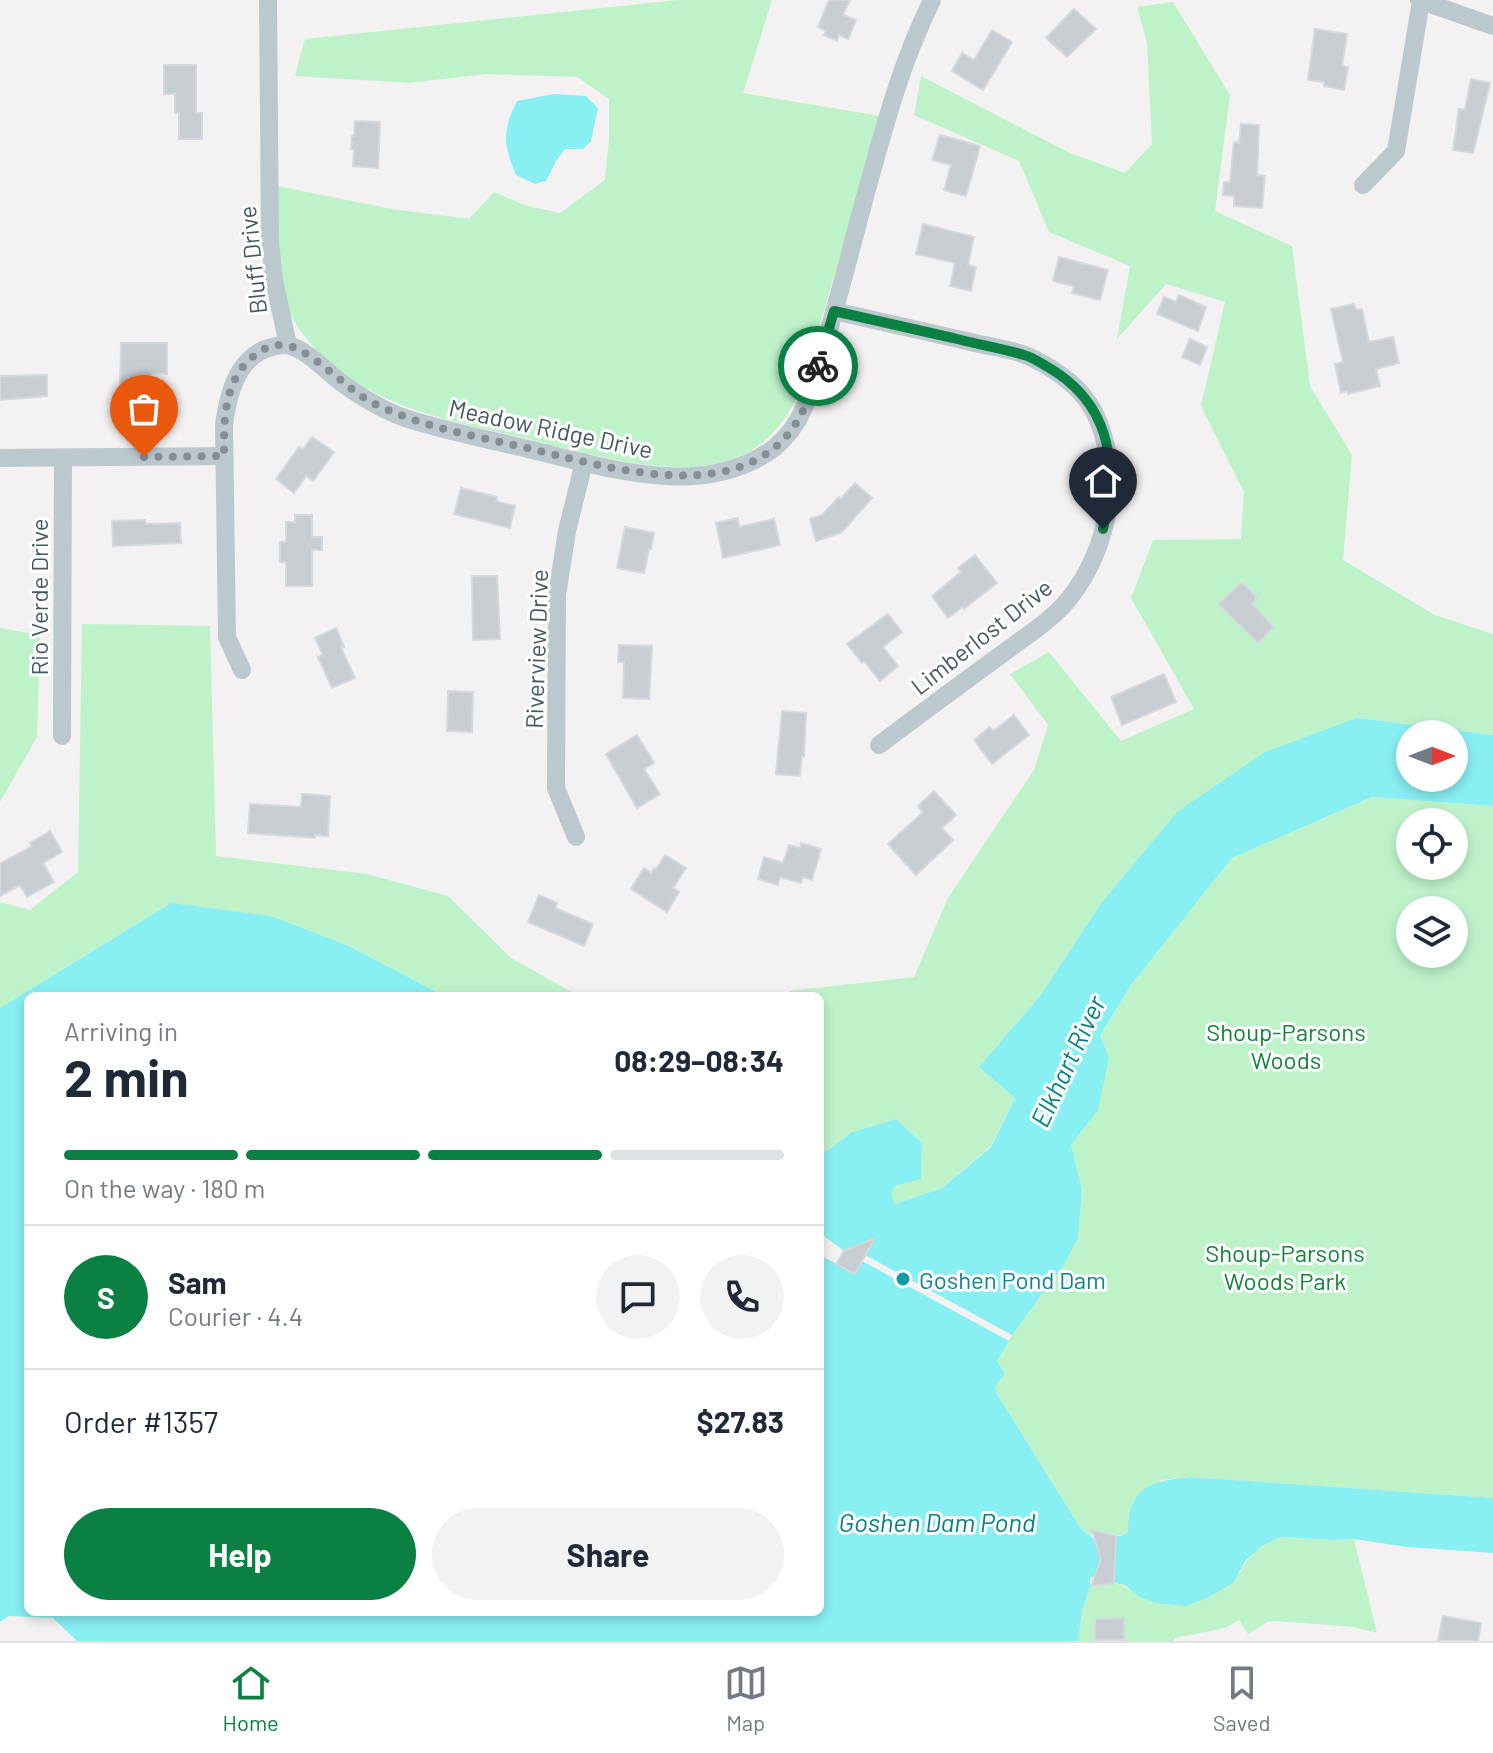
<!DOCTYPE html>
<meta charset="utf-8">
<style>
body{margin:0;font-family:Barlow,sans-serif;background:#f2f2f3;color:#1f2937;height:100vh;display:flex;flex-direction:column;font-size:30px;white-space:nowrap}
*{box-sizing:border-box;margin:0}
p{font-size:26px;color:#747a83}
.icon{flex:none;width:44px;height:44px;fill:none;stroke:currentColor;stroke-width:2;stroke-linecap:round;stroke-linejoin:round}
.map{position:relative;flex:1;overflow:hidden}
.drawer{position:absolute;left:24px;top:992px;width:800px;height:624px;display:flex;flex-direction:column;background:#fff;border-radius:12px;box-shadow:0 4px 12px #0003}
.drawer>*{flex:none}
.needle{width:52px;rotate:90deg}
.tools{position:absolute;left:1396px;top:720px;display:grid;gap:16px}
.tools a{display:grid;place-items:center;width:72px;height:72px;border-radius:50%;background:#fff;box-shadow:0 4px 12px #0003;font-size:40px}
.pin{position:absolute;display:grid;place-items:center;width:68px;height:68px;color:#fff;margin:-82px -34px;border-radius:50% 50% 50% 0;rotate:-45deg;box-shadow:0 0 8px #0007}
.pin .icon{rotate:45deg}
.courier{position:absolute;display:grid;place-items:center;width:80px;height:80px;margin:-40px;border:6px solid #0b8043;border-radius:50%;background:#fff;color:#222;box-shadow:0 2px 10px #0007}
.overview em{font-style:normal;font-weight:700}
.overview div{display:flex;flex-direction:column-reverse}
.overview{display:flex;align-items:center;justify-content:space-between;height:136px;padding:0 40px}
h1{font-size:52px;font-weight:700;line-height:60px}
.bar{display:grid;grid-template-columns:repeat(4,1fr);gap:12px 8px;align-content:center;height:96px;padding:0 40px}
.bar i{height:10px;border-radius:6px;background:#e0e1e3}
.bar .on{background:#0b8043}
.bar p{grid-column:span 4}
.line{display:flex;align-items:center;gap:20px;padding:0 40px;border-top:2px solid #e0e1e3}
.line div{flex:1}
.round{display:grid;place-items:center;flex:none;width:84px;height:84px;border-radius:42px;background:#f2f2f3}
.cta{display:flex;gap:16px;margin-top:auto;padding:16px 40px}
.cta a{flex:1;height:92px;border-radius:48px;background:#0b8043;color:#fff;font-size:32px;font-weight:700;line-height:92px;text-align:center}
.cta a+a{background:#f2f2f3;color:#1f2937}
.tab-bar{display:flex;justify-content:space-around;align-items:center;height:112px;border-top:2px solid #e0e1e3;background:#fff;font-size:22px;color:#747a83}
.tab-bar a{display:grid;justify-items:center;gap:4px}
.tab-bar .on{color:#0b8043}
.map>svg:first-child{display:block}
.green{fill:#bef3ca;fill-rule:evenodd}
.water{fill:#88eff3;fill-rule:evenodd}
.building{fill:#c8cdd2;stroke:#d5d9dd;stroke-width:2}
.lines{fill:none;stroke-linecap:round;stroke-linejoin:round}
.minor{stroke:#bbc9cf;stroke-width:18}
.done{stroke:#848e94;stroke-width:8;stroke-dasharray:0 14.4}
.route{stroke:#0b8043;stroke-width:10}
.culture-dot{fill:#0f9aa8;stroke:#fff;stroke-width:3}
.labels{text-anchor:middle;dominant-baseline:central;stroke-width:6;stroke-linejoin:round;paint-order:stroke}
.street-label{font-size:24px;fill:#475961;stroke:#fff}
.park-label{font-size:24px;fill:#108437;stroke:#fff}
.culture-label{font-size:24px;fill:#0d838f;stroke:#fff;text-anchor:start}
.water-label{font-size:26px;font-style:italic;fill:#068287;stroke:#fff}
</style>
<div class="map">
<svg width="1493" height="1641" viewBox="0 0 1493 1641">
<rect width="100%" height="100%" fill="#f4f1f2"/>
<g class="green">
<path d="M678,0H772L743,93L881,116L800,392C783,425 765,449 727,461C669,479 582,452 524,438C472,426 420,416 373,392C343,376 314,352 296,324C274,290 277,226 277,186L392,209L469,219L494,192L527,206L560,213L605,180L609,139V99L577,77L486,74L410,83L295,76L305,39Z"/>
<polygon points="1173,2 1230,95 1215,211 1292,246 1310,386 1352,455 1343,560 1435,615 1493,634 1493,735 1357,718 1100,905 1040,996 979,1067 1015,1098 991,1146 942,1188 895,1204 891,1194 895,1186 921,1178 922,1143 896,1119 852,1132 820,1156 820,996 789,996 789,991 914,977 948,898 1034,770 1048,725 1010,674 1049,652 1121,741 1194,709 1131,598 1153,540 1241,539 1244,492 1201,406 1225,302 1166,284 1117,339 1130,266 1049,232 1019,161 914,115 921,76 1070,153 1125,173 1152,144 1147,43 1137,7"/>
<polygon points="82,624 210,626 216,856 367,874 448,896 511,958 579,996 444,996 349,946 171,903 0,1008 0,902 30,910 78,872"/>
<polygon points="0,628 40,635 37,737 0,802"/>
<path d="M1372,797L1493,806V1498L1191,1477L1161,1480L1128,1532L1121,1536L1092,1530L1091,1538L1079,1526L997,1394L995,1386L1005,1374L997,1361L1012,1335L1065,1263L1078,1238L1082,1190L1071,1145L1098,1110L1100,1037L1131,985L1232,858ZM1410,822H1454V866H1410ZM1410,910H1454V954H1410Z"/>
<path d="M1280,1537L1333,1540L1354,1539L1377,1633L1354,1627L1277,1621L1267,1622L1248,1634L1239,1620L1225,1628L1175,1638L1173,1641H1078L1082,1611L1090,1587C1114,1583 1119,1580 1138,1596L1240,1573C1249,1553 1261,1546 1280,1537Z"/>
</g>
<g class="water">
<path d="M554,94L586,96L598,108L591,141L583,149H565L556,161L546,181L535,184L516,175C503,144 502,131 517,101Z"/>
<path d="M1357,718L1493,735V806L1372,797L1232,858L1131,985L1100,1036L1109,1058L1098,1110L1071,1145L1082,1190L1078,1238L1065,1263L1012,1335L865,1255L874,1239L844,1251L820,1233V1156L852,1132L896,1119L922,1143L921,1179L895,1186L891,1194L895,1204L942,1188L991,1147L1015,1098L979,1067L1040,996L1100,905L1177,812L1265,752ZM1410,734H1454V778H1410Z"/>
<path d="M171,903L270,916L349,946L444,996H28V1612H820V1255L855,1274L862,1261L1009,1341L997,1361L1005,1374L995,1386L997,1394L1079,1526C1083,1532 1091,1535 1095,1541C1104,1552 1100,1565 1095,1576L1090,1578V1587L1082,1611L1078,1641H77L53,1618L8,1616L0,1622V1008Z"/>
<path d="M1191,1477L1493,1498V1553L1407,1547L1354,1539L1333,1540L1280,1537L1262,1546L1246,1560L1233,1583L1209,1597L1186,1606L1156,1603L1138,1596L1125,1585L1114,1583L1116,1536H1121L1128,1532C1129,1486 1151,1481 1191,1477Z"/>
</g>
<g class="building">
<polygon points="829,0 850,0 843,15 856,20 848,39 839,35 837,41 824,35 826,31 818,27"/>
<polygon points="1074,9 1096,29 1067,57 1046,38"/>
<polygon points="1315,29 1347,34 1342,66 1348,67 1344,90 1324,86 1324,82 1308,80"/>
<polygon points="992,30 1012,42 983,90 952,71 962,53 974,60"/>
<polygon points="164,65 196,65 196,113 202,113 202,139 179,139 179,113 175,113 175,94 164,94"/>
<polygon points="1471,79 1490,83 1473,153 1453,150 1459,109 1465,110"/>
<polygon points="355,121 380,122 378,168 353,166 354,149 351,149 352,136 354,136"/>
<polygon points="1241,124 1259,125 1257,175 1265,176 1262,208 1234,206 1234,196 1223,195 1224,182 1230,182 1234,142 1239,143"/>
<polygon points="940,135 980,146 966,196 944,190 951,165 932,160"/>
<polygon points="923,224 974,237 968,265 976,267 971,291 950,286 955,263 916,254"/>
<polygon points="1059,257 1108,270 1100,300 1072,293 1074,286 1053,281"/>
<polygon points="1179,295 1206,307 1198,331 1157,314 1164,297 1176,302"/>
<polygon points="1354,304 1356,310 1362,309 1369,342 1393,337 1399,363 1376,369 1380,386 1348,394 1347,391 1341,393 1335,364 1343,362 1331,309"/>
<polygon points="1190,339 1207,347 1200,365 1182,357"/>
<polygon points="121,343 167,343 167,374 151,373 150,396 120,396"/>
<polygon points="47,375 47,396 0,400 0,376"/>
<polygon points="312,437 334,452 313,481 306,476 294,493 276,479 299,447 303,449"/>
<polygon points="855,483 872,498 841,533 816,541 810,519 822,515 839,497 841,499"/>
<polygon points="461,488 497,497 496,501 515,506 510,528 454,514"/>
<polygon points="295,515 312,515 312,537 322,537 322,550 312,550 312,586 286,586 286,562 280,562 280,542 286,542 286,522 295,522"/>
<polygon points="738,518 739,527 774,519 780,545 723,558 716,523"/>
<polygon points="145,520 146,524 180,523 181,543 113,546 112,521"/>
<polygon points="625,527 654,533 651,549 649,549 644,573 617,568"/>
<polygon points="975,555 997,583 964,609 962,607 948,618 932,596 961,572 958,568"/>
<polygon points="472,576 497,576 500,639 473,640"/>
<polygon points="1242,582 1257,598 1252,604 1274,627 1258,643 1218,604"/>
<polygon points="888,614 902,632 883,647 898,666 880,681 864,661 862,663 847,644"/>
<polygon points="336,628 344,647 341,648 355,678 332,688 318,657 323,655 315,638"/>
<polygon points="619,645 652,646 649,699 623,698 624,662 618,662"/>
<polygon points="1164,674 1176,702 1122,725 1111,697"/>
<polygon points="448,691 473,692 472,732 447,731"/>
<polygon points="782,711 806,713 804,756 802,756 800,776 776,774"/>
<polygon points="1014,715 1029,735 992,764 974,740 990,727 993,731"/>
<polygon points="637,735 654,763 644,769 660,794 637,808 606,754"/>
<polygon points="934,791 956,815 942,828 953,840 916,875 888,844 923,812 918,806"/>
<polygon points="302,794 330,796 328,836 315,835 315,838 248,833 250,804 301,807"/>
<polygon points="50,831 62,852 43,863 54,882 27,897 20,885 0,896 0,864 32,846 30,843"/>
<polygon points="801,843 821,849 812,880 803,877 801,883 780,877 778,885 758,879 764,857 783,863 789,845 800,848"/>
<polygon points="665,855 686,868 673,888 679,892 667,912 631,889 644,868 651,873 654,868 656,870"/>
<polygon points="539,895 557,903 555,908 593,924 584,946 528,922"/>
<polygon points="875,1238 855,1274 836,1264 844,1251"/>
<polygon points="1092,1530 1116,1536 1114,1583 1091,1586 1101,1560"/>
<polygon points="1443,1616 1481,1623 1478,1641 1438,1641"/>
<polygon points="1124,1618 1124,1640 1095,1640 1095,1619"/>
</g>
<g class="lines">
<g class="minor">
<polyline points="1419,0 1493,26"/>
<polyline points="1363,185 1396,151 1421,1"/>
<path d="M834,311C880,321 925,332 971,342C990,347 1013,349 1030,357C1077,380 1100,405 1108,457C1116,506 1099,562 1068,600C1052,620 1023,638 1002,654C961,684 920,714 879,745"/>
<path d="M288,345C309,351 324,370 342,383C361,397 382,410 405,418C445,431 487,439 528,449C606,467 703,501 774,448C786,438 797,424 803,410C815,382 822,352 831,323C853,246 871,167 896,90C906,59 918,29 932,0"/>
<polyline points="0,458 224,456"/>
<path d="M242,670L227,637L224,425C229,387 241,345 288,345L274,280L270,243L268,0"/>
<polyline points="62,736 63,458"/>
<polyline points="576,837 556,788 557,595 567,531 584,462"/>
</g>
</g>
<g class="lines">
<path class="done" d="M144,457L224,456C224,422 223,386 249,360C258,352 268,345 281,345C305,343 347,390 371,402C420,427 475,436 527,448C604,466 730,507 790,432C805,413 812,388 818,366"/>
<path class="route" d="M818,366L834,311C874,320 913,329 953,338C976,344 1001,348 1024,355C1032,357 1039,362 1046,366C1110,402 1119,462 1103,529"/>
</g>
<circle class="culture-dot" cx="903" cy="1279" r="8"/>
<g class="labels">
<g class="street-label">
<text transform="translate(252 260) rotate(-96)">Bluff Drive</text>
<text transform="translate(551 428) rotate(12)">Meadow Ridge Drive</text>
<text transform="translate(38 597) rotate(-90)">Rio Verde Drive</text>
<text transform="translate(981 636) rotate(-38)">Limberlost Drive</text>
<text transform="translate(536 649) rotate(-88)">Riverview Drive</text>
</g>
<g class="park-label">
<text x="1286" y="1031">Shoup-Parsons<tspan x="1286" dy="28">Woods</tspan></text>
<text x="1285" y="1252">Shoup-Parsons<tspan x="1285" dy="28">Woods Park</tspan></text>
</g>
<g class="culture-label">
<text x="919" y="1279">Goshen Pond Dam</text>
</g>
<g class="water-label">
<text transform="translate(1067 1061) rotate(-65)">Elkhart River</text>
<text x="937" y="1521">Goshen Dam Pond</text>
</g>
</g>
</svg>
<div class="tools">
<a><svg class="needle" viewBox="-14 -14 28 28"><path d="M0-13l5 13h-10z" fill="#e53935"/><path d="M0 13l5-13h-10z" fill="#747a83"/></svg></a>
<a><svg class="icon" aria-label="locate" viewBox="0 0 24 24"><circle cx="12" cy="12" r="6"/><path d="M12 2v4M12 18v4M2 12h4M18 12h4"/></svg></a>
<a><svg class="icon" aria-label="layers" viewBox="0 0 24 24"><path d="M12 4l9 5-9 5-9-5zM3 14l9 5 9-5"/></svg></a>
</div>
<div class="pin" style="left:144px;top:457px;background:#ea580c"><svg class="icon" aria-label="bag" viewBox="0 0 24 24"><path d="M5 8h14l-1 12H6zM9 8a3 3 0 0 1 6 0"/></svg></div>
<div class="pin" style="left:1103px;top:529px;background:#1f2937"><svg class="icon" aria-label="home" viewBox="0 0 24 24"><path d="M3 11l9-7 9 7M6 9v11h12V9"/></svg></div>
<div class="courier" style="left:818px;top:366px"><svg class="icon" aria-label="bike" viewBox="0 0 24 24"><circle cx="6" cy="16" r="4"/><circle cx="18" cy="16" r="4"/><path d="M6 16l4-8h5l3 8M10 8l3 8H6M13 5h3"/></svg></div>
<section class="drawer">
<div class="overview"><div><h1>2 min</h1><p>Arriving in</p></div><em>08:29–08:34</em></div>
<div class="bar"><i class="on"></i><i class="on"></i><i class="on"></i><i></i><p>On the way · 180 m</p></div>
<div class="line" style="height:144px"><b class="round" style="background:#0b8043;color:#fff">S</b><div><b>Sam</b><p>Courier · 4.4</p></div><a class="round"><svg class="icon" aria-label="chat" viewBox="0 0 24 24"><path d="M4 5h16v11H9l-5 4z"/></svg></a><a class="round"><svg class="icon" aria-label="phone" viewBox="0 0 24 24"><path d="M5 4h4l2 5-3 2q2 4 5 5l2-3 5 2v4C11 20 4 13 5 4z"/></svg></a></div>
<div class="line" style="height:104px"><div>Order #1357</div><b>$27.83</b></div>
<div class="cta"><a>Help</a><a>Share</a></div>
</section>
</div>
<nav class="tab-bar">
<a class="on"><svg class="icon" aria-label="home" viewBox="0 0 24 24"><path d="M3 11l9-7 9 7M6 9v11h12V9"/></svg>Home</a>
<a><svg class="icon" aria-label="map" viewBox="0 0 24 24"><path d="M3 6l6-2 6 2 6-2v14l-6 2-6-2-6 2zM9 4v14M15 6v14"/></svg>Map</a>
<a><svg class="icon" aria-label="saved" viewBox="0 0 24 24"><path d="M7 4h10v16l-5-4-5 4z"/></svg>Saved</a>
</nav>
